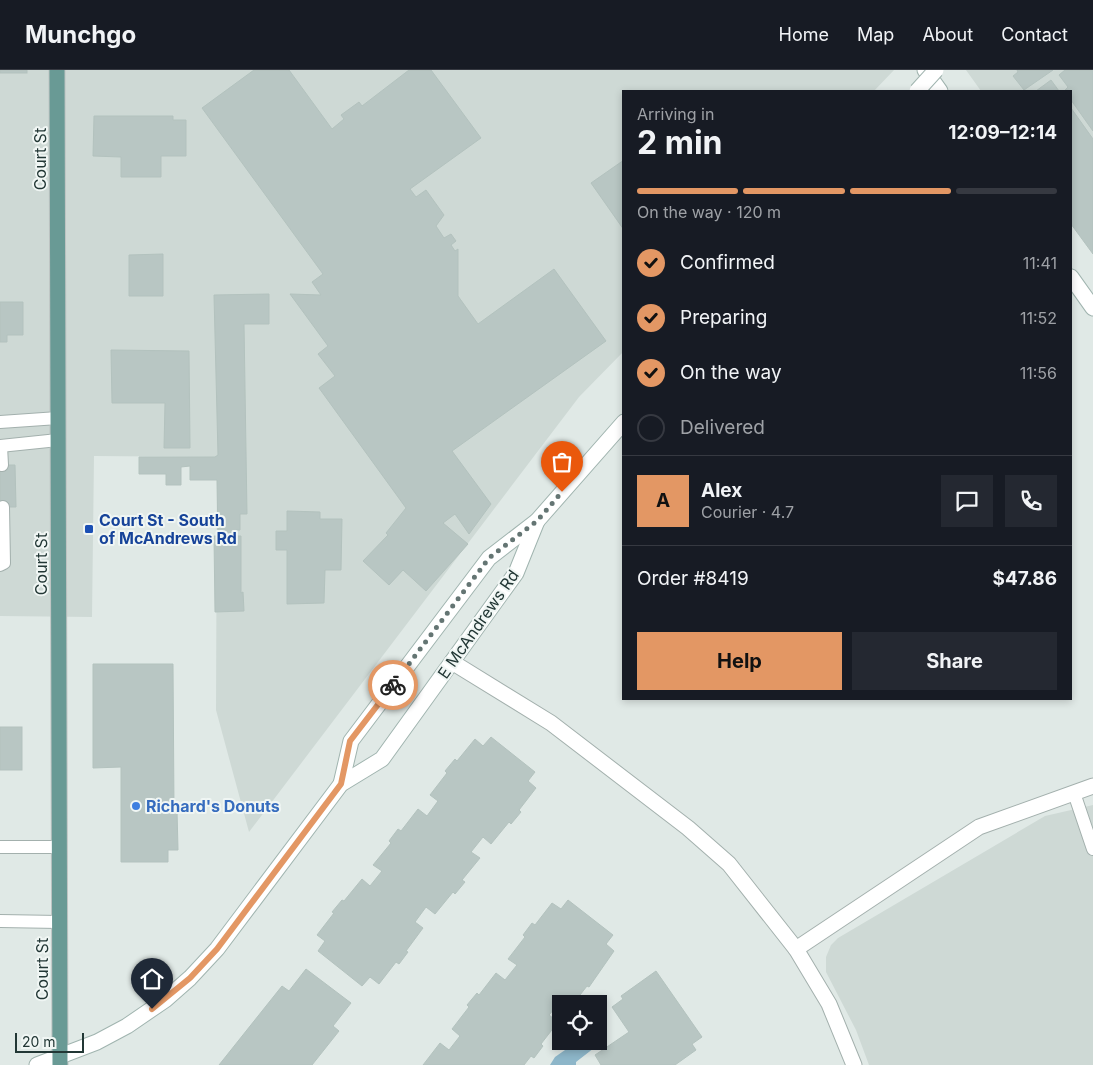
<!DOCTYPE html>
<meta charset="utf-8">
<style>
body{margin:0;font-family:Inter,sans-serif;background:#242831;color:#f1f3f6;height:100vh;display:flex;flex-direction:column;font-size:19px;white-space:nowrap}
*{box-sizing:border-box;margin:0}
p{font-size:16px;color:#9ea1a6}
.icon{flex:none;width:28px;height:28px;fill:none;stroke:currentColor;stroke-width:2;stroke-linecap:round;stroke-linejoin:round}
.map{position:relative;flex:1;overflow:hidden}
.details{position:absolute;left:622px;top:20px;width:450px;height:610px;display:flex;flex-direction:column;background:#171b24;border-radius:0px;box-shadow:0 2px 8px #0003}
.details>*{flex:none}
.fabs{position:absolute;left:552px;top:925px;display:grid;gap:10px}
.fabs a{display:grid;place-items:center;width:55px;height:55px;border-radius:0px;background:#171b24;box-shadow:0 2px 8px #0003;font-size:25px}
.scale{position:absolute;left:15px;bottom:12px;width:69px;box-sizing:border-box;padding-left:5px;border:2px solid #223735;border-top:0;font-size:14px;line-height:18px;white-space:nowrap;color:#223735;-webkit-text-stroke:4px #f0f6f4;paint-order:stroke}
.pin{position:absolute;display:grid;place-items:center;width:42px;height:42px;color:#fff;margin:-51px -21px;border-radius:50% 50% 50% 0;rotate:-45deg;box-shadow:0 0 5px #0007}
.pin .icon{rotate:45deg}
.courier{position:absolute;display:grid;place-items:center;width:50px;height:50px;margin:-25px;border:4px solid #e39764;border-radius:50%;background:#fff;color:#222;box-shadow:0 1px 6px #0007}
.head em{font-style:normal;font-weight:700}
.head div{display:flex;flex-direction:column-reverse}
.head{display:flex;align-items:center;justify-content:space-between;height:85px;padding:0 15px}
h1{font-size:32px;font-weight:700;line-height:38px}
.bar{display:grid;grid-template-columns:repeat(4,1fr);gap:8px 5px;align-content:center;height:60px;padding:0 15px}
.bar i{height:6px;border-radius:4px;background:#363941}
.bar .current{background:#e39764}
.bar p{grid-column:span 4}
.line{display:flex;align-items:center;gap:12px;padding:0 15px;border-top:1px solid #363941}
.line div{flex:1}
.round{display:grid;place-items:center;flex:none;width:52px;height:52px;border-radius:0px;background:#242831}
ol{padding:0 15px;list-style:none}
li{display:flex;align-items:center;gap:15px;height:55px}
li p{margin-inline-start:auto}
li .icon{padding:5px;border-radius:50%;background:#e39764;color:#111;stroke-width:4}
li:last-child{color:#9ea1a6}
li i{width:28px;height:28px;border:2px solid #363941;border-radius:50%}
.action{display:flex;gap:10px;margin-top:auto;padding:10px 15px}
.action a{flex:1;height:58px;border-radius:0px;background:#e39764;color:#111;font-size:20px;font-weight:700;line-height:58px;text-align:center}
.action a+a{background:#242831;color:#f1f3f6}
header{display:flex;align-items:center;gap:30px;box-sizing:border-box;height:70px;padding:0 25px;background:#171b24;border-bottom:1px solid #363941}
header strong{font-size:24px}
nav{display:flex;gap:28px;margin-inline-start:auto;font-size:18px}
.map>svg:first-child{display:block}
.built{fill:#ced9d5}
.water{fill:#8db6c9}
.building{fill:#b8c6c3;stroke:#b3c2be}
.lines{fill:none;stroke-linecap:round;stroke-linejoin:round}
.lane-casing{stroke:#a3b0ad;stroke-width:14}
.street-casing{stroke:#a3b0ad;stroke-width:17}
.secondary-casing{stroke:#a0b4af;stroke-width:17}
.primary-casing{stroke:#bdc3c2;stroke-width:17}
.lane{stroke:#fff;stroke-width:12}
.street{stroke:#fff;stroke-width:15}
.secondary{stroke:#fff;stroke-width:15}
.primary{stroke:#699a95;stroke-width:15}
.secondary-bridge-casing{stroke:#a0b4af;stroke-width:17;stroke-linecap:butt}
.secondary-bridge{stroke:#fff;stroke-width:15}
.done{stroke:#647573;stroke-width:5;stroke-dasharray:0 9}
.route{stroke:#e39764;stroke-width:6}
.transit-dot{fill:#1a4fb4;stroke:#f0f6f4;stroke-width:2}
.shop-dot{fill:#3f7fe0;stroke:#f0f6f4;stroke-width:2}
.labels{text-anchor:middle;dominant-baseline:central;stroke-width:4;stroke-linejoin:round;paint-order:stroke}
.street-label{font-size:16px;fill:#223735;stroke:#f0f6f4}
.transit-label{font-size:16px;font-weight:bold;fill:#164399;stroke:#f0f6f4;text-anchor:start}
.shop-label{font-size:16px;font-weight:bold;fill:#366cbe;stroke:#f0f6f4;text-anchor:start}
</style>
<header>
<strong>Munchgo</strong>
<nav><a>Home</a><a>Map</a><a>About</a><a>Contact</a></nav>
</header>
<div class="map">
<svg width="1093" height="995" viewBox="0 0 1093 995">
<rect width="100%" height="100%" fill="#e0e9e6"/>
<g class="built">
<polygon points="0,0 894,0 874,21 624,21 624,281 579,327 249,762 216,640 217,387 94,386 92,547 0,546"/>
<polygon points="966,0 1093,0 1093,179 1071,148 1071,21 981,21"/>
<polygon points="1093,735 1093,995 869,995 856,960 826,902 826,887 831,875 838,868 1045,746"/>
</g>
<polygon class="water" points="599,955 604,962 603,971 576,992 576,995 550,995 555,987 578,971 599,971"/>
<g class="building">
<rect x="0" y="0" width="27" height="3"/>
<polygon points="254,0 289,0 332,59 344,49 341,45 359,32 362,36 409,0 431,0 481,68 410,119 416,127 426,120 444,145 436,156 444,168 451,164 456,171 451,175 455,181 458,179 458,226 478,254 554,199 606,271 452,381 491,434 469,464 455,444 443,453 468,474 426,521 403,500 389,515 363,491 388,465 386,463 406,438 319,318 335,306 318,284 328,276 290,224 321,225 312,212 323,204 202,38"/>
<polygon points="1017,0 1053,0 1024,20 1013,6 1018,2"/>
<polygon points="1065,0 1093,0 1093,61 1071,30 1071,21 1065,20 1068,17 1059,5"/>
<polygon points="1051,10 1059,21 1036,21"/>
<polygon points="1071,38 1093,69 1093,184 1071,154"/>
<polygon points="94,46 173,46 173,50 186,50 186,86 161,86 161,107 121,107 121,87 93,86"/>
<polygon points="624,90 624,160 591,113"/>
<polygon points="163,184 163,226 129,226 129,185"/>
<polygon points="269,224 269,254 244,254 247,444 240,444 240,460 236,460 236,466 241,466 241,523 243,522 244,541 215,542 214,466 218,466 217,410 190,410 190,396 181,397 181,415 166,415 166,404 139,404 139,387 215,387 218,385 214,225"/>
<polygon points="0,232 23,232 23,265 7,265 7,272 0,272"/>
<polygon points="111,280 189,281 190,378 164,378 165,333 112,333"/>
<polygon points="0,395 15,395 16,437 0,437"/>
<polygon points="287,441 320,442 320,449 342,449 341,500 325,500 324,533 287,534 287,480 276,480 276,461 287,461"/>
<polygon points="93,594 173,594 174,740 177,740 178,780 168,780 168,792 121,792 121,697 93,698"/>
<rect x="0" y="657" width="22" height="43"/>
<polygon points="491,667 535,702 528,711 536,718 519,740 521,742 511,754 509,752 491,774 483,767 471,782 480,788 462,810 465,812 455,824 453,822 435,844 426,837 415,852 423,858 406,881 408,882 399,894 396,892 379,914 370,907 362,916 318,881 325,871 317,865 334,843 332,842 342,830 344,831 362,809 370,816 382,801 373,795 391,773 389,771 398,759 401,761 418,739 427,746 438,731 430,725 447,703 445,701 455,689 457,691 475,669 483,676"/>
<polygon points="568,830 613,865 606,874 614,881 589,917 587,916 573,934 564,934 561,931 549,945 558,952 541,974 543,976 534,988 531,986 524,995 423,995 440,973 449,980 460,966 452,959 469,937 467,935 477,923 479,925 496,903 505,910 517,895 508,889 525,867 523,865 532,853 535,855 552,833 561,839"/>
<polygon points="306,899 351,933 333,956 339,961 312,995 219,995 282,916 289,921"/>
<polygon points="656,901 702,967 692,974 696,980 675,995 601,995 595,985 629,962 612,937 623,929 621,926"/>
</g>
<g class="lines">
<defs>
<g id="lane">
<polyline points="0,352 58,348"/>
<polyline points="0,376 58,370"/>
<polyline points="1,376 2,395"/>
<polyline points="0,495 4,493 3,437"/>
<polyline points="1074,723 1093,779"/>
<polyline points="0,777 59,777"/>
<polyline points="0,851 59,852"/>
</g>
<g id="street">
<polyline points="452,592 551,653 688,758 729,794 796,879 829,934 854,995"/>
<polyline points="796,879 979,757 1093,716"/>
</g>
<g id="secondary">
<polyline points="925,0 940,21"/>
<polyline points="1071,207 1093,238"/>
<polyline points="341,714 351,671 489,488 537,451 624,352"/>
<polyline points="37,995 97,972 127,956 165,930 190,908 217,879 341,714 382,689 516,503 537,451"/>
</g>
<polyline id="primary" points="57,0 60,995"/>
</defs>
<use href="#lane" class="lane-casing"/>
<use href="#street" class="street-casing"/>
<use href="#secondary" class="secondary-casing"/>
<use href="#primary" class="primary-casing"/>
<use href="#lane" class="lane"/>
<use href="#street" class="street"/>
<use href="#secondary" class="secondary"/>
<use href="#primary" class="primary"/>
<defs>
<polyline id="secondary-bridge" points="917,21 936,0"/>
</defs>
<use href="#secondary-bridge" class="secondary-bridge-casing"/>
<use href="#secondary-bridge" class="secondary-bridge"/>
</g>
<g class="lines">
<polyline class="done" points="393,615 489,488 537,451 562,422"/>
<polyline class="route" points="152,939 190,908 217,879 341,714 350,671 393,615"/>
</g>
<rect class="transit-dot" x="84" y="454" width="10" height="10" rx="2.5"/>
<circle class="shop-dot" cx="136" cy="736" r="5"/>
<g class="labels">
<g class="street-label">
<text transform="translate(40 89) rotate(-90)">Court St</text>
<text transform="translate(41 494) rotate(-90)">Court St</text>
<text transform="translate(478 554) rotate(-55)">E McAndrews Rd</text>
<text transform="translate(42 899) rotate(-90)">Court St</text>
</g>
<g class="transit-label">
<text x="99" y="450">Court St - South<tspan x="99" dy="18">of McAndrews Rd</tspan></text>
</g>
<g class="shop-label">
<text x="146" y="736">Richard's Donuts</text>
</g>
</g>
</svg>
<div class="fabs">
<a><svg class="icon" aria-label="locate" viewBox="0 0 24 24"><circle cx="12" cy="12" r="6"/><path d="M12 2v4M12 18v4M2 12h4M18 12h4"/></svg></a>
</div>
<div class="scale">20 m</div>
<div class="pin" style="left:562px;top:422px;background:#ea580c"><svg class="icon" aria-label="bag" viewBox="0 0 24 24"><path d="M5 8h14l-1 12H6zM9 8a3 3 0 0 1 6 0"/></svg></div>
<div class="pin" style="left:152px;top:939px;background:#1f2937"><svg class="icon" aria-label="home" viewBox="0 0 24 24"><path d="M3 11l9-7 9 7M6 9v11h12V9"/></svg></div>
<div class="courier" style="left:393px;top:615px"><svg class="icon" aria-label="bike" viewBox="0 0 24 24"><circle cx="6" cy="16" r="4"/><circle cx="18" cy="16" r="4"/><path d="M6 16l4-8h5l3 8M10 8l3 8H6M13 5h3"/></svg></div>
<section class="details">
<div class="head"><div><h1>2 min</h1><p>Arriving in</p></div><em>12:09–12:14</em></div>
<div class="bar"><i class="current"></i><i class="current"></i><i class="current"></i><i></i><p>On the way · 120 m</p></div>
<ol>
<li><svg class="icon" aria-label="check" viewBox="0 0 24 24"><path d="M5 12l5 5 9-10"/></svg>Confirmed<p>11:41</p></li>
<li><svg class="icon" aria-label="check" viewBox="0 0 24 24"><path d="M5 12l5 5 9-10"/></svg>Preparing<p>11:52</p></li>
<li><svg class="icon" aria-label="check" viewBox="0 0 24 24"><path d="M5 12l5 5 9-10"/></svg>On the way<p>11:56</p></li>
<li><i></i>Delivered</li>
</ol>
<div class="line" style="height:90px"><b class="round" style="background:#e39764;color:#111">A</b><div><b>Alex</b><p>Courier · 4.7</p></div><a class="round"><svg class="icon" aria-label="chat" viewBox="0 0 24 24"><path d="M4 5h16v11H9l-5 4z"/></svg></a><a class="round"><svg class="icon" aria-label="phone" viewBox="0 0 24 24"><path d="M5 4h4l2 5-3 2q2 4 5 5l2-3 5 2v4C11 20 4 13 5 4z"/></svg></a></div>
<div class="line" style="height:65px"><div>Order #8419</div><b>$47.86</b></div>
<div class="action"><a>Help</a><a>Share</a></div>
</section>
</div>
